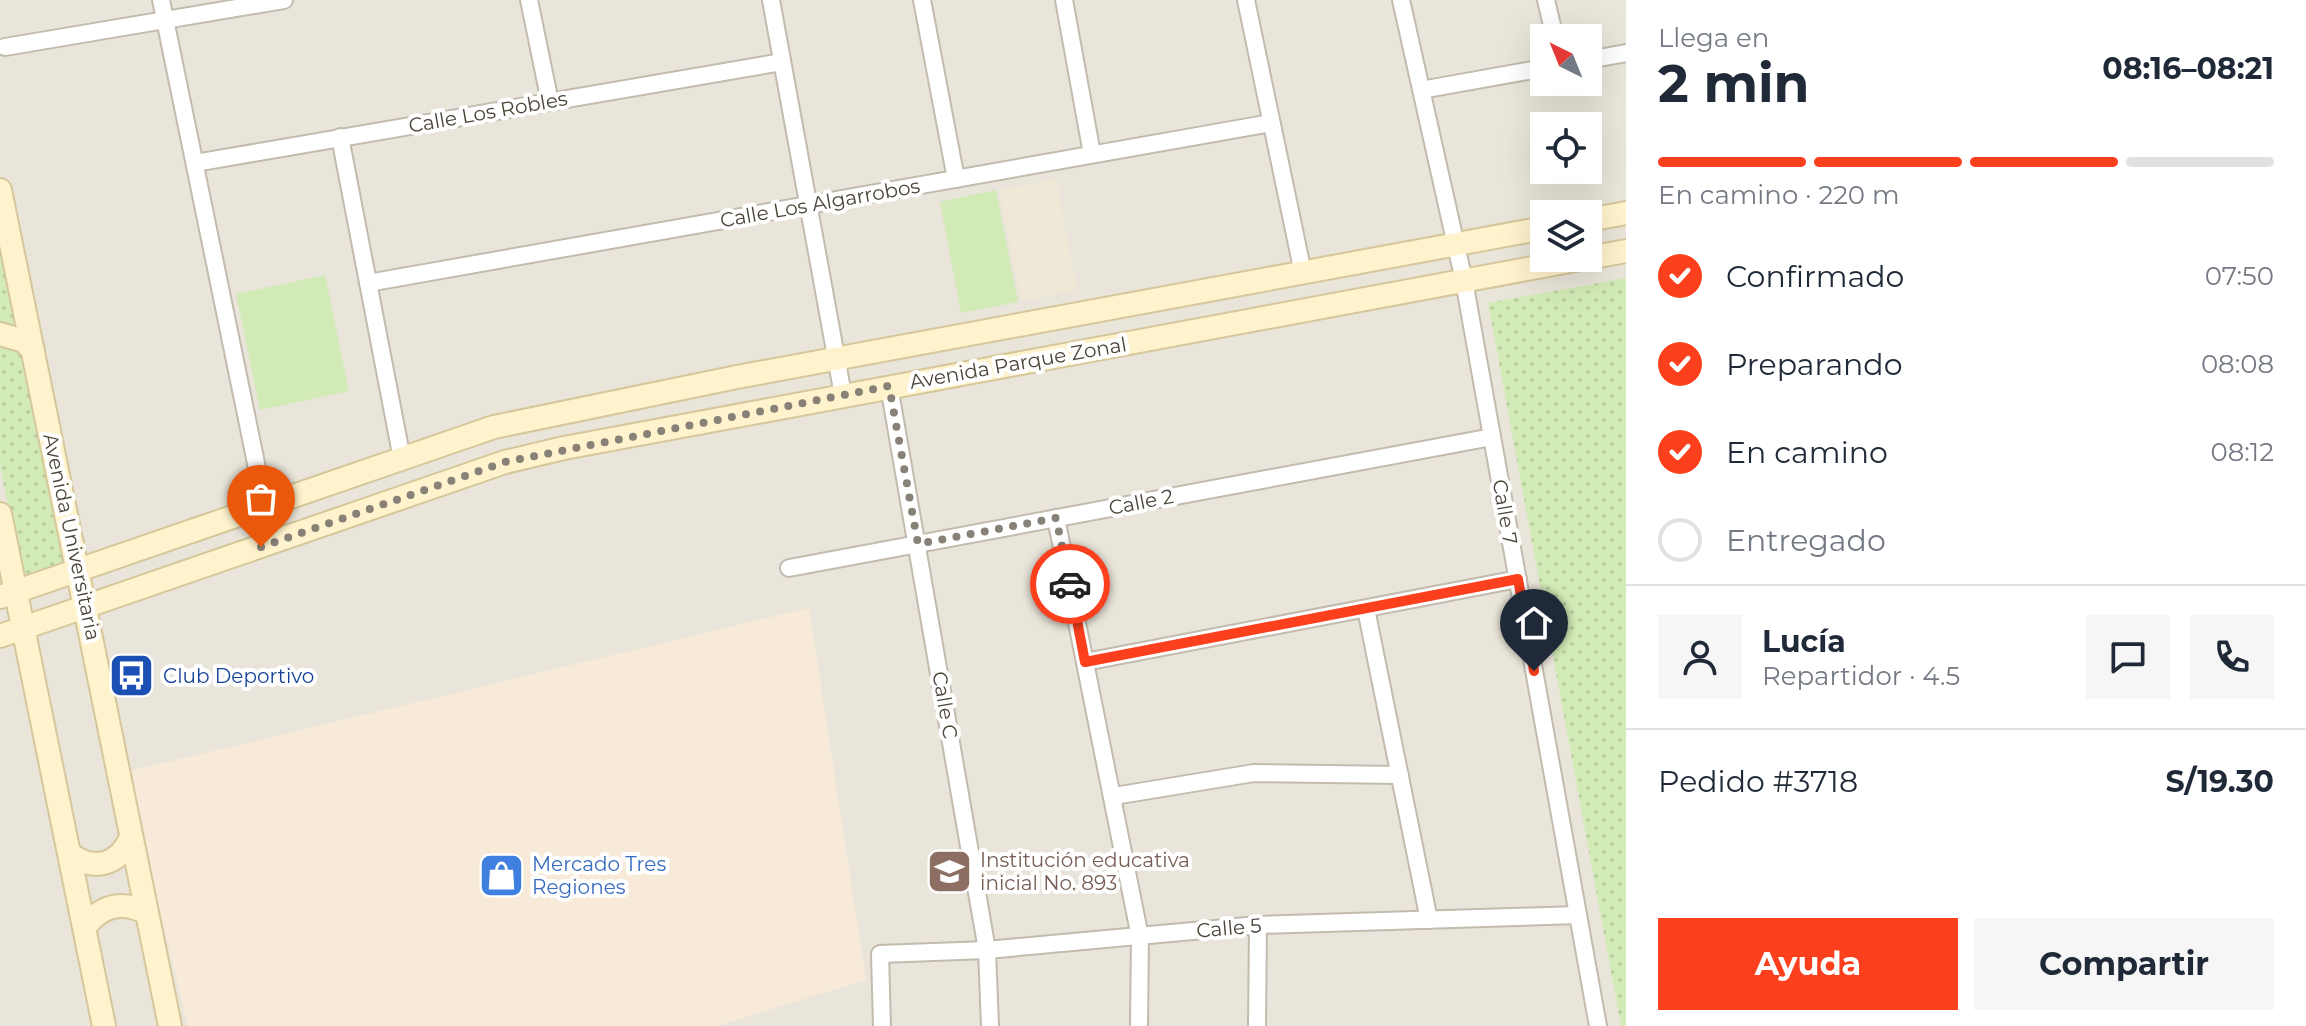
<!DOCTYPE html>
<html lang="es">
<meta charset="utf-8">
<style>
body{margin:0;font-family:Montserrat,sans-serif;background:#f6f6f7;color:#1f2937;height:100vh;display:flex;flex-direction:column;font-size:30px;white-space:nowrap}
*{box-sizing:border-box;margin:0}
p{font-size:26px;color:#747a83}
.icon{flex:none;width:44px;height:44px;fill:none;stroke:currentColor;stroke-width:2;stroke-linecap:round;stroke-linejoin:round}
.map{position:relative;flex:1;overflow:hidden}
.details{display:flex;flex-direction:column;background:#fff;width:680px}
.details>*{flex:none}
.needle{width:52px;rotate:317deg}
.tools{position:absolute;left:1530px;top:24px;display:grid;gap:16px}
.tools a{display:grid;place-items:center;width:72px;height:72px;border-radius:0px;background:#fff;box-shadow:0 8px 32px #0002;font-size:40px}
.pin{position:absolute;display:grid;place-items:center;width:68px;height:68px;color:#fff;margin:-82px -34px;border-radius:50% 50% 50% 0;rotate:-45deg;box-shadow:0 0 8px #0007}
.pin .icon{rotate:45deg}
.courier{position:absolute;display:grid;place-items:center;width:80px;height:80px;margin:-40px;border:6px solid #fc3f1d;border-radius:50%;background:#fff;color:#222;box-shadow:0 2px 10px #0007}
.summary em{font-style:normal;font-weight:700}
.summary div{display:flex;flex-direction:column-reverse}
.summary{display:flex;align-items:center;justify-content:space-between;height:136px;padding:0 32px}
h1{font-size:52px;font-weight:700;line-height:60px}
.bar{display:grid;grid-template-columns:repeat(4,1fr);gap:12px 8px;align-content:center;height:96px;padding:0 32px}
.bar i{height:10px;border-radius:6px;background:#e0e1e3}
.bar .active{background:#fc3f1d}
.bar p{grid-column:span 4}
.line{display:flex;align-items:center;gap:20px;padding:0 32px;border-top:2px solid #e0e1e3}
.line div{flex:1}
.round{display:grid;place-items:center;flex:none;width:84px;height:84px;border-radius:0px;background:#f6f6f7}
ol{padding:0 32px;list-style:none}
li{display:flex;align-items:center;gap:24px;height:88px}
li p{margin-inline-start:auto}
li .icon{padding:8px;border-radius:50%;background:#fc3f1d;color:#fff;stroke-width:4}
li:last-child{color:#747a83}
li i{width:44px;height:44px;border:4px solid #e0e1e3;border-radius:50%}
.cta{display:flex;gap:16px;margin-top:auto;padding:16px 32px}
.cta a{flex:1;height:92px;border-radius:0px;background:#fc3f1d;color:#fff;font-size:32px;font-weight:700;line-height:92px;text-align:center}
.cta a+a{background:#f6f6f7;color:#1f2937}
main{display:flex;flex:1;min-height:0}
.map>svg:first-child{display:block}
.residential{fill:#eae5da;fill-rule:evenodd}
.commercial{fill:#f7ead8}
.education{fill:#efe8d6}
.grass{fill:#d2eab5}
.park{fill:url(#park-dots)}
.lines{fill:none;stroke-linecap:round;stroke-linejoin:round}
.street-casing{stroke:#c2bbae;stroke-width:20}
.secondary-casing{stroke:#d6c79b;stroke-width:26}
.street{stroke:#fff;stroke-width:16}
.secondary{stroke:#fff3cd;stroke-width:22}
.done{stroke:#878178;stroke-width:8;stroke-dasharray:0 14.4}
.route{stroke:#fc3f1d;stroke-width:10}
.labels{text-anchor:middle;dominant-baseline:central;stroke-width:8;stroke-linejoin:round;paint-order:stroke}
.street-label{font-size:20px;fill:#4b4439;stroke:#fff}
.transit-label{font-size:20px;fill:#164399;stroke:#fff;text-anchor:start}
.education-label{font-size:20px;fill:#785e54;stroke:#fff;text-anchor:start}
.shop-label{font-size:20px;fill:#366cbe;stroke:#fff;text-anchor:start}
</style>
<main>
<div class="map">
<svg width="1626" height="1026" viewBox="0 0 1626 1026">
<defs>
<pattern id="park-dots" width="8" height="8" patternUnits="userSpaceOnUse" patternTransform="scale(2)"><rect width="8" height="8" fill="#d2eab5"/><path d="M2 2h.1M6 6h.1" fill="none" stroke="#b6ca9c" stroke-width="1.8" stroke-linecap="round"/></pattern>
</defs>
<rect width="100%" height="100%" fill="#f6f3ec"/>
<path class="residential" d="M0,0H1626V1026H0ZM1544,38H1588V82H1544ZM1544,126H1588V170H1544ZM1544,214H1588V258H1544Z"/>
<polygon class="commercial" points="809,608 866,980 717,1026 188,1026 126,772"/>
<polygon class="education" points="1056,179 1077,290 1021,301 999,190"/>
<g class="grass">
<polygon points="996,190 1018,302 961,313 940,202"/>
<polygon points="325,275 349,391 260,410 236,294"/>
</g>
<g class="park">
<polygon points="0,230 70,564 23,578 0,466"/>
<polygon points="1626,278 1626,1026 1621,1026 1488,303"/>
</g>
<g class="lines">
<defs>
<g id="street">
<polyline points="161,0 265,507"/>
<polyline points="529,0 550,102"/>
<polyline points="771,0 843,395"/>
<polyline points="922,0 956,179"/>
<polyline points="1064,0 1092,154"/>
<polyline points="1246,0 1303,273"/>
<polyline points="1401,0 1464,281 1598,1026"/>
<polyline points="1546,0 1555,38"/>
<polyline points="5,47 284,0"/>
<polyline points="1588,60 1626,53"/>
<polyline points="1421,90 1544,68"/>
<polyline points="340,137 402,459"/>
<polyline points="195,163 782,62"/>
<polyline points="368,283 1271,123"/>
<polyline points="889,386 987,950 990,1026"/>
<polyline points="1056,518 1140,937 1139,1026"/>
<polyline points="789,568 1492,437"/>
<polyline points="1366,609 1429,920"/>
<polyline points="1085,662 1518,579"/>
<polyline points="1114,796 1254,773 1400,775"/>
<polyline points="882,1026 880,954 987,950 1258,925 1578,915"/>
<polyline points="1257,1026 1258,925"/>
</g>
<g id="secondary">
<polyline points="0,190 170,1026"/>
<polyline points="1588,220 1626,213"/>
<polyline points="1588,258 1626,251"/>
<polyline points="0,334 24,341 33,351"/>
<polyline points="0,514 104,1026"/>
<polyline points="0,597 494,427 737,377 1544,228"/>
<polyline points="0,636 505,462 564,448 1586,258"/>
<path d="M70,854C94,872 119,865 131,837"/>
<path d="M85,927C101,905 123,900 147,913"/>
</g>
</defs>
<use href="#street" class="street-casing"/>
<use href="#secondary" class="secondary-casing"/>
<use href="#street" class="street"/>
<use href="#secondary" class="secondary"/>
</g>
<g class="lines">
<polyline class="done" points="261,547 505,462 889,386 918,544 1056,518 1070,584"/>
<polyline class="route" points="1070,584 1085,662 1518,579 1534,671"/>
</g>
<defs>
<symbol id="bus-square" viewBox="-11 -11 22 22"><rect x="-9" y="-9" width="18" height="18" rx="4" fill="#1a4fb4" stroke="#fff"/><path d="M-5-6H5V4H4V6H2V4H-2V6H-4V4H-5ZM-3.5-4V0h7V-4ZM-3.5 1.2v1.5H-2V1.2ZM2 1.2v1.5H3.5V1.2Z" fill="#fff"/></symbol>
<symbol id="school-square" viewBox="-11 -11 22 22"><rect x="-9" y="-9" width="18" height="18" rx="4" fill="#8d6e63" stroke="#fff"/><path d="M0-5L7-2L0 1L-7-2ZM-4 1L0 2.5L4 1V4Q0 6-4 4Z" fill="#fff"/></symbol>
<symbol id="shop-square" viewBox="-11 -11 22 22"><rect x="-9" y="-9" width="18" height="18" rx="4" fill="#3f7fe0" stroke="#fff"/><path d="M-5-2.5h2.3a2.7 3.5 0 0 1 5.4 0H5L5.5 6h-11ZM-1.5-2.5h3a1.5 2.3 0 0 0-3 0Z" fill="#fff"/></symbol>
</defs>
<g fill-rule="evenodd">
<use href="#bus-square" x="106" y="650" width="51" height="51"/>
<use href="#school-square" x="924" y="846" width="51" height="51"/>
<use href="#shop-square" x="476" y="850" width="51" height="51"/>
</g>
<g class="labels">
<g class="street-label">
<text transform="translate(488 112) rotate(-10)">Calle Los Robles</text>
<text transform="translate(820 203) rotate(-10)">Calle Los Algarrobos</text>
<text transform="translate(1018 363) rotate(-10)">Avenida Parque Zonal</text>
<text transform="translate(1141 502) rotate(-11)">Calle 2</text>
<text transform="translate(1505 512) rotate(80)">Calle 7</text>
<text transform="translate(72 537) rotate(78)">Avenida Universitaria</text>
<text transform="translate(945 705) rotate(80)">Calle C</text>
<text transform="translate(1229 928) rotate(-5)">Calle 5</text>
</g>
<g class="transit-label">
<text x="163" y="676">Club Deportivo</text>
</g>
<g class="education-label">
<text x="980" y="860">Institución educativa<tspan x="980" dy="23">inicial No. 893</tspan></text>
</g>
<g class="shop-label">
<text x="532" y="864">Mercado Tres<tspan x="532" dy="23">Regiones</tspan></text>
</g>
</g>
</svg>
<div class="tools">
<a><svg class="needle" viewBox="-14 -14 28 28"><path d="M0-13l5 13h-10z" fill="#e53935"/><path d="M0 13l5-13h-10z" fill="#747a83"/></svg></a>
<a><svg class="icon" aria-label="locate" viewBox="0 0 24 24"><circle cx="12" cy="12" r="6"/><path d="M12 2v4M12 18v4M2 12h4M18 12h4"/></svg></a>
<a><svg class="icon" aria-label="layers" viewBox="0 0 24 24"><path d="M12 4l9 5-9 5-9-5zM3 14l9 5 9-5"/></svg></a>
</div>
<div class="pin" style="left:261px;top:547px;background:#ea580c"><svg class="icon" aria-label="bag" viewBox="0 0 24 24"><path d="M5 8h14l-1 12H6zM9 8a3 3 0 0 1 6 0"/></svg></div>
<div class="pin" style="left:1534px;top:671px;background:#1f2937"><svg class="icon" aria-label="home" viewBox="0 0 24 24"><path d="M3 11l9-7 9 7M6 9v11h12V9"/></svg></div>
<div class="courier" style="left:1070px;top:584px"><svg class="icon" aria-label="car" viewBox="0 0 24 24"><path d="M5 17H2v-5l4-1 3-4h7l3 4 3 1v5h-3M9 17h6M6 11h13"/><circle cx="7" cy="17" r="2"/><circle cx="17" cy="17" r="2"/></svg></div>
</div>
<section class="details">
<div class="summary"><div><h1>2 min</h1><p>Llega en</p></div><em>08:16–08:21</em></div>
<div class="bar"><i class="active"></i><i class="active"></i><i class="active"></i><i></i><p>En camino · 220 m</p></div>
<ol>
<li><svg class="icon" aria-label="check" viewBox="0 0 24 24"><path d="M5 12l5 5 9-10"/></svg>Confirmado<p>07:50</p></li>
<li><svg class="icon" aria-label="check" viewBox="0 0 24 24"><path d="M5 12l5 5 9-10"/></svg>Preparando<p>08:08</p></li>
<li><svg class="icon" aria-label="check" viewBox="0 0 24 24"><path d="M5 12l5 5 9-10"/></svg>En camino<p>08:12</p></li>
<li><i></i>Entregado</li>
</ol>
<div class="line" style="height:144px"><a class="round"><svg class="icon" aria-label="person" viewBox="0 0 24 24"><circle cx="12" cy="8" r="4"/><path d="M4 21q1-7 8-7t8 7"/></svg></a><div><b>Lucía</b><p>Repartidor · 4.5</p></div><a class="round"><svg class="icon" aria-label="chat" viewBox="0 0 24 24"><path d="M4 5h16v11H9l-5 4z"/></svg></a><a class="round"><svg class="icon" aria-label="phone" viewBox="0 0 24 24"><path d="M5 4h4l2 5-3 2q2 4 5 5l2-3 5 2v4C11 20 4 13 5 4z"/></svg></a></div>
<div class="line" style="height:104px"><div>Pedido #3718</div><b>S/19.30</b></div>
<div class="cta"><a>Ayuda</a><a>Compartir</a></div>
</section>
</main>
